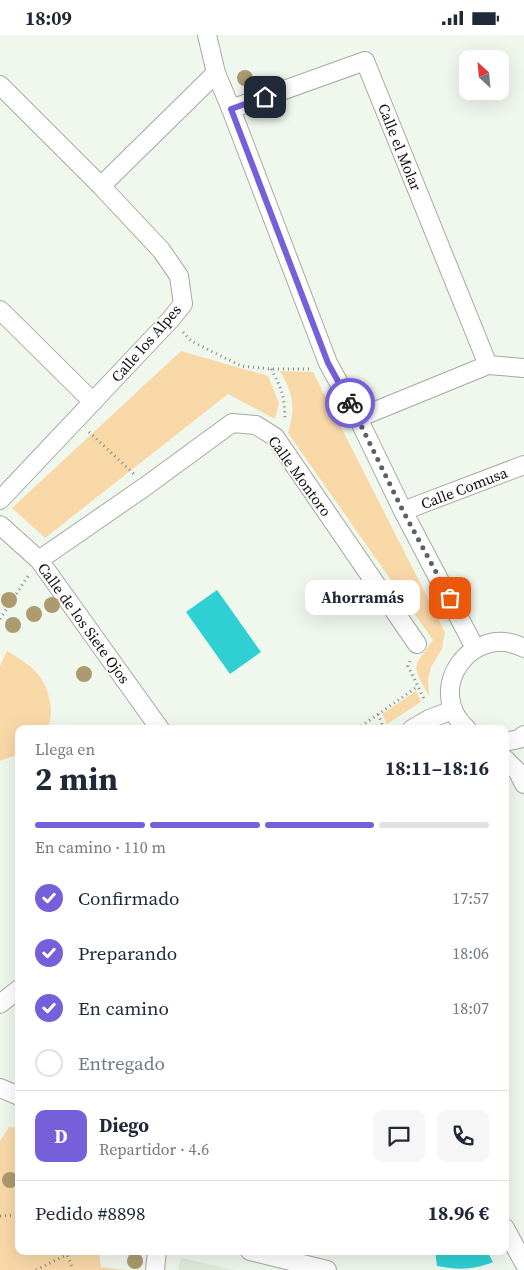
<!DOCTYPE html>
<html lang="es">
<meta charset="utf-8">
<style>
body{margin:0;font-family:"Source Serif 4",serif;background:#f6f6f7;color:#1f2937;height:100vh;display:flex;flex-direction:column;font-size:19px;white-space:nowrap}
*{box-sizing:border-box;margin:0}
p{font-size:16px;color:#747a83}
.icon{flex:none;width:28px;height:28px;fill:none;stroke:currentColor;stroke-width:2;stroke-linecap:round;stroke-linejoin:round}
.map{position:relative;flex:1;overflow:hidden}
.sheet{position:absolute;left:15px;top:690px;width:494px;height:530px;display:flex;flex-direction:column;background:#fff;border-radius:10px;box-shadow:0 5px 20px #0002}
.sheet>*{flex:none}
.needle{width:32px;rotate:334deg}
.controls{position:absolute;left:459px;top:15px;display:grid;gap:10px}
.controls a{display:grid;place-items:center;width:50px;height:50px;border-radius:10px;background:#fff;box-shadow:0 5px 20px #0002;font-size:25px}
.pin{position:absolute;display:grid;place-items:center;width:42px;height:42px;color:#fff;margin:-21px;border-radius:10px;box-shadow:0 2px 8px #0006}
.courier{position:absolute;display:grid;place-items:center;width:50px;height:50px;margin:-25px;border:4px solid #7560da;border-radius:50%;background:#fff;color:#222;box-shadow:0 1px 6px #0007}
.bubble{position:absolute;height:35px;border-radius:10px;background:#fff;box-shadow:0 5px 20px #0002;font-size:16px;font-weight:700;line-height:35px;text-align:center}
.headline em{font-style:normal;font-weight:700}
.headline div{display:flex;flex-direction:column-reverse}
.headline{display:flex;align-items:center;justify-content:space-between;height:85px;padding:0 20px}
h1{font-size:32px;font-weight:700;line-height:38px}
.bar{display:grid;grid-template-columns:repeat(4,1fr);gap:8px 5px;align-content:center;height:60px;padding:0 20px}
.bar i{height:6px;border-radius:4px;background:#e0e1e3}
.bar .selected{background:#7560da}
.bar p{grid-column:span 4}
.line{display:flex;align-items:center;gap:12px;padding:0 20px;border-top:1px solid #e0e1e3}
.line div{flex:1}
.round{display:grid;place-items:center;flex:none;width:52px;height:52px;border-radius:10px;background:#f6f6f7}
ol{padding:0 20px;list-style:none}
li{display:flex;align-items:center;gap:15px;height:55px}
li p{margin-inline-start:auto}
li .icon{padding:5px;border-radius:50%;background:#7560da;color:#fff;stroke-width:4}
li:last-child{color:#747a83}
li i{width:28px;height:28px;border:2px solid #e0e1e3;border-radius:50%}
.status{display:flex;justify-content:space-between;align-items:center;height:35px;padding:0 25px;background:#fff;direction:ltr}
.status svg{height:14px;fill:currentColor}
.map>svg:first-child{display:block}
.built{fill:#e0ecdc}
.green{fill:#f9d8a8}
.water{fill:#2ed0d4}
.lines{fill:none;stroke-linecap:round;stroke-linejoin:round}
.street-casing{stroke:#a4aaa1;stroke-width:20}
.path{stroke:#828780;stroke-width:3;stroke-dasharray:1 4;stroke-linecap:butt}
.street{stroke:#fff;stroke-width:18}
.tree{fill:#ac9b6e}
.done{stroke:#5e625c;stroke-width:5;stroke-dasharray:0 9}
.route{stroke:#7560da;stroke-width:6}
.labels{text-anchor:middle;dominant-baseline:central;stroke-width:4;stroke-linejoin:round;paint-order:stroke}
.street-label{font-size:15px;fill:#0f110e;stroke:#fff}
</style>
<div class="status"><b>18:09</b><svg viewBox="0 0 49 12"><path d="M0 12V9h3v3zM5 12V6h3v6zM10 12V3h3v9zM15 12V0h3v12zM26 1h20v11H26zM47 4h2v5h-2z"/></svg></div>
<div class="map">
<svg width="524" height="1235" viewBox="0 0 524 1235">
<rect width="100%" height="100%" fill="#f0f7ed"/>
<polygon class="built" points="181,1223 234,1235 178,1235"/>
<g class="green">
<polygon points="181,316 268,341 279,368 275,384 228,359 45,503 12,473"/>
<path d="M280,336L313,337L445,597L442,614L431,632L428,644L429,661C411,627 412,635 433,605L288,398C296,373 293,358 280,336Z"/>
<path d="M7,616C30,630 45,639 50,667C52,676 51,685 47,694H19V719L0,726V631Z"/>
<polygon points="416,656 421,667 387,689 382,679"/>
<polygon points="9,1092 19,1093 19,1216 99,1216 101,1232 125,1235 0,1235 0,1106"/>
</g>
<g class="water">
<polygon points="217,555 261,617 230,639 186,577"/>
<path d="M435,1216H487L493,1227C473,1235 459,1235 437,1231Z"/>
</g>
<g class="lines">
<defs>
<g id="street">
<polyline points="207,0 216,38 231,74 328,328 358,383 403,476 475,613"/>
<polyline points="0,50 101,151 161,215 179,241 183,269 170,285 0,465"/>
<polyline points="231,74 365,26 488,330"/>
<polyline points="101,151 216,38"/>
<polyline points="0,275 93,367"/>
<polyline points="358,383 488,330 524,333"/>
<polyline points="403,476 524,430"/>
<polyline points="0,490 39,525 160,694"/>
<polyline points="39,525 146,451 232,388 256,390 275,402 417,609"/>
<polyline points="412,694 429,684 453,675"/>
<path d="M467,694C423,655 472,586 524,613"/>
<polyline points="505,707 519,704 524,700"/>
<polyline points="505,724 518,737 524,749"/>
<polyline points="0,969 19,954"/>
<polyline points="0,1053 19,1061"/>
<polyline points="505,1193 524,1228"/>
<polyline points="250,1216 327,1235"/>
<polyline points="155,1235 157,1216"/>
</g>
</defs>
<use href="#street" class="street-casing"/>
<g class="path">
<polyline points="183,297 191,306 241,331 271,334 311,334"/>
<path d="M271,334C282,353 285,364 285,385"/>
<polyline points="89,397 134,439"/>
<polyline points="0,584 28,541"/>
<polyline points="410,626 408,631 425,666"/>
<polyline points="378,679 384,694"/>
<polyline points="357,694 417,652"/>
<polyline points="0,1181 19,1180"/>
<polyline points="66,1216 73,1235"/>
<polyline points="36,1235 74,1216"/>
</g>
<use href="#street" class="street"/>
</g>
<g class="tree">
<circle cx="245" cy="43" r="8"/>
<circle cx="9" cy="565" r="8"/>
<circle cx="52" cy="570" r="8"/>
<circle cx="34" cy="579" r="8"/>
<circle cx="13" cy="590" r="8"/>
<circle cx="84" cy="639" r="8"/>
<circle cx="10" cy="1145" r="8"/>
<circle cx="135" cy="1226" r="8"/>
</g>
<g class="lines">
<polyline class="done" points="350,368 403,476 450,563"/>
<polyline class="route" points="265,62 231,74 328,328 350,368"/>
</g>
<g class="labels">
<g class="street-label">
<text transform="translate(400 112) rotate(68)">Calle el Molar</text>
<text transform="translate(146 308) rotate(-49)">Calle los Alpes</text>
<text transform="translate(300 441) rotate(54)">Calle Montoro</text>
<text transform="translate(464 453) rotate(-21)">Calle Comusa</text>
<text transform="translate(84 588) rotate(54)">Calle de los Siete Ojos</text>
</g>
</g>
</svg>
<div class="controls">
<a><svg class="needle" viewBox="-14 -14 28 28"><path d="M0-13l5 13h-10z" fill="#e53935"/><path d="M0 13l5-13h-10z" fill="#747a83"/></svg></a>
</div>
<div class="pin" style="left:450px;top:563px;background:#ea580c"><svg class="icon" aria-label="bag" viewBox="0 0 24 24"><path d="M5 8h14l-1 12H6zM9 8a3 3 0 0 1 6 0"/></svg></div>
<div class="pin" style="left:265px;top:62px;background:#1f2937"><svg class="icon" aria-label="home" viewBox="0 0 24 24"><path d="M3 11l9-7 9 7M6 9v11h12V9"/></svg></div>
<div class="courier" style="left:350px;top:368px"><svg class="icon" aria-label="bike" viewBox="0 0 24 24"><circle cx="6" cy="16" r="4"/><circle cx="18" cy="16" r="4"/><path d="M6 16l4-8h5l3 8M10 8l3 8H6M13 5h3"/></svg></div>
<div class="bubble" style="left:305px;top:545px;width:115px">Ahorramás</div>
<section class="sheet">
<div class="headline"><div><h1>2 min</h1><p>Llega en</p></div><em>18:11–18:16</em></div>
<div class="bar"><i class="selected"></i><i class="selected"></i><i class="selected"></i><i></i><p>En camino · 110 m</p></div>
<ol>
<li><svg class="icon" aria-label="check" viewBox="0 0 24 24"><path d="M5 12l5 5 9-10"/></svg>Confirmado<p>17:57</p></li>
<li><svg class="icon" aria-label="check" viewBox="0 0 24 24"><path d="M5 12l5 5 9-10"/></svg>Preparando<p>18:06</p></li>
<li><svg class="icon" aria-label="check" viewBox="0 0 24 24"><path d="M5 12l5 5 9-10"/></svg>En camino<p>18:07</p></li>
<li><i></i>Entregado</li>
</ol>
<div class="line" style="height:90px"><b class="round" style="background:#7560da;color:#fff">D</b><div><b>Diego</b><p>Repartidor · 4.6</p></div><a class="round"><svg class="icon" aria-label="chat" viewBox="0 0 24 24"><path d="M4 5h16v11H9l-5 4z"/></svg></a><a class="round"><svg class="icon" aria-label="phone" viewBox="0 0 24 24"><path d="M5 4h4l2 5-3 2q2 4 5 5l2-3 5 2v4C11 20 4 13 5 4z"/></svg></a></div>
<div class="line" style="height:65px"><div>Pedido #8898</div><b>18.96 €</b></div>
</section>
</div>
